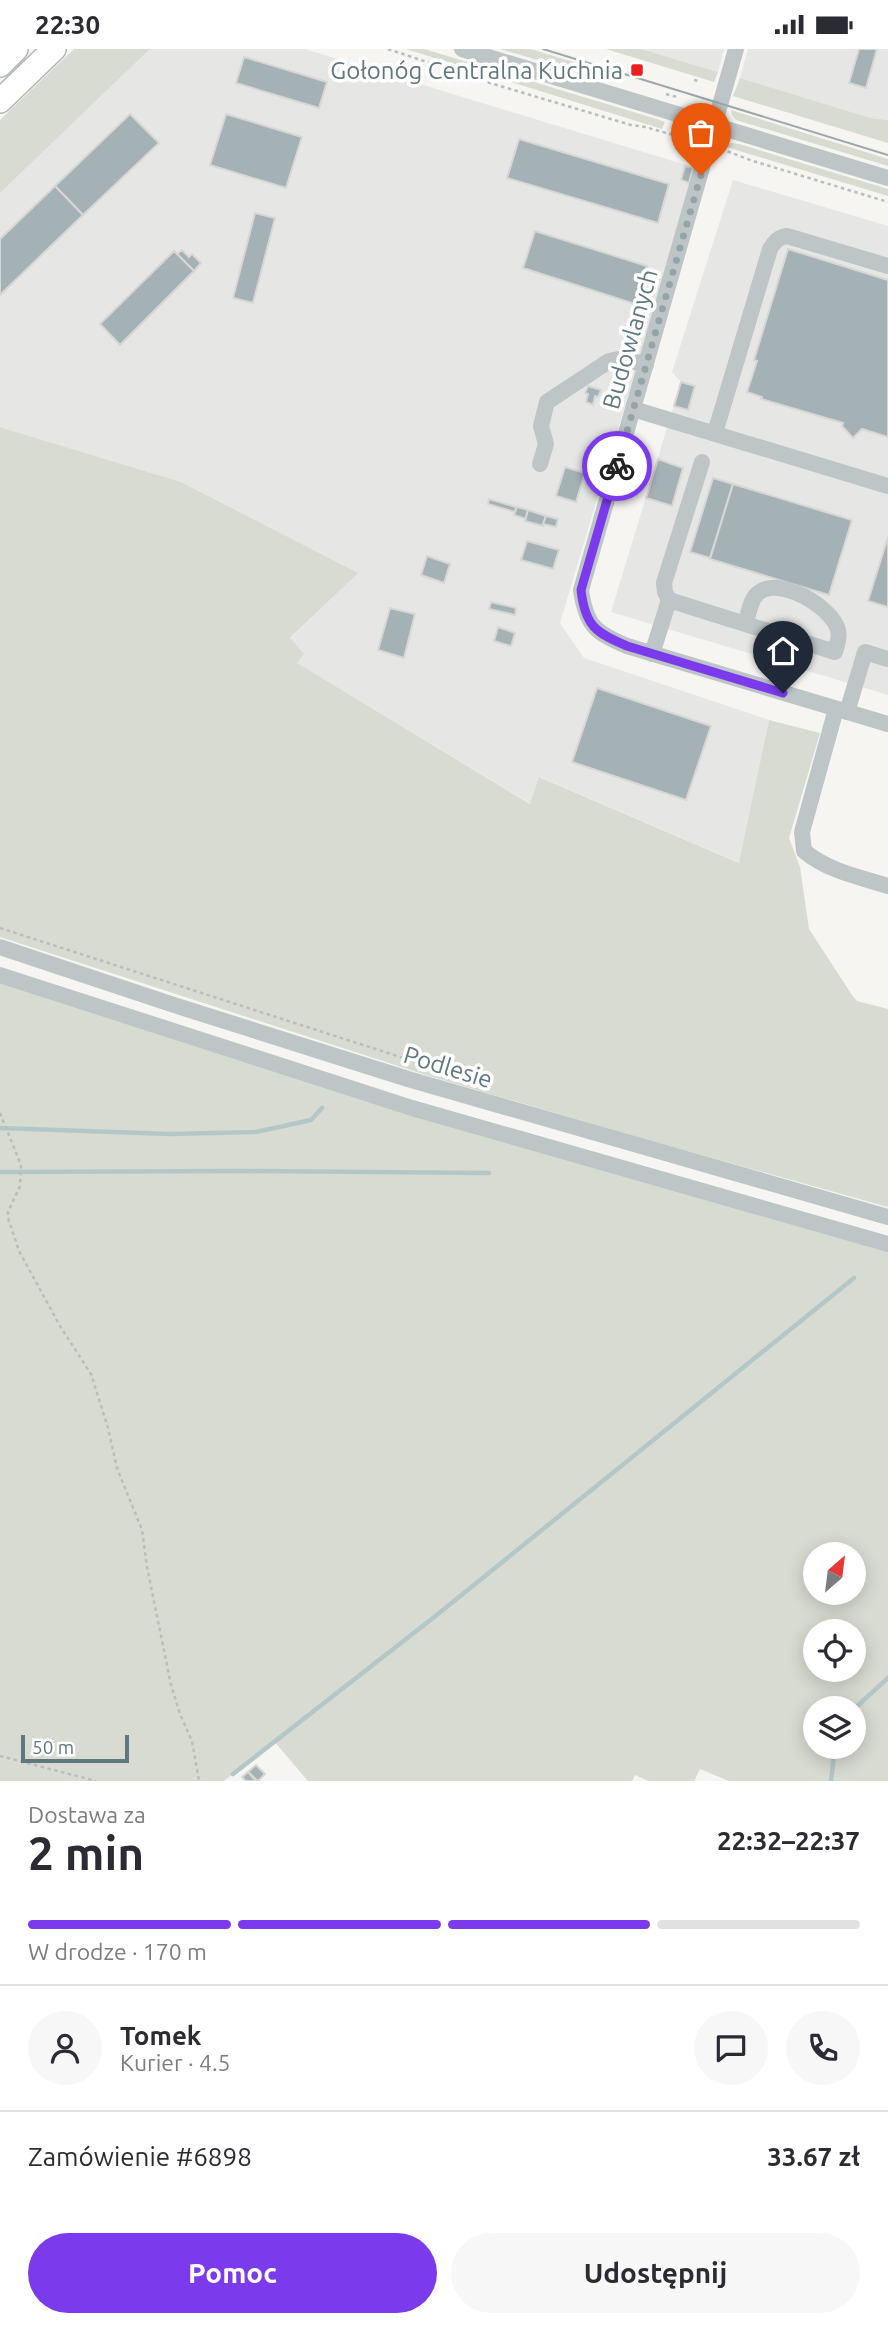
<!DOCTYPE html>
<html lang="pl">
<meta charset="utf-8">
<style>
body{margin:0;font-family:Ubuntu,sans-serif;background:#f7f7f7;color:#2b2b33;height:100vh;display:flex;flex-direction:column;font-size:26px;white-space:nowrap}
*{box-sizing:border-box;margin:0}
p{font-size:23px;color:#7c7c81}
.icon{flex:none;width:38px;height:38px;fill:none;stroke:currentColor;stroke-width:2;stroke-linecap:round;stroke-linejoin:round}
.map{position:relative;height:1732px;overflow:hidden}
.panel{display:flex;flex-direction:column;background:#fff;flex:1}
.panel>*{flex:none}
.needle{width:46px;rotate:28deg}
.buttons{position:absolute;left:803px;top:1493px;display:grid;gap:14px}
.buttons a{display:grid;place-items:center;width:63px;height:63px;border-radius:50%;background:#fff;box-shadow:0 4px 18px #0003;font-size:35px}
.scale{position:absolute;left:21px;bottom:18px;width:108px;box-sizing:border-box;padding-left:7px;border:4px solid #5f787f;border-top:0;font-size:19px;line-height:24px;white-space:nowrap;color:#5f787f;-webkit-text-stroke:5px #fff;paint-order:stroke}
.pin{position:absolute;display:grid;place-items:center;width:60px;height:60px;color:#fff;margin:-72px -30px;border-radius:50% 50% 50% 0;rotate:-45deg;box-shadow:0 0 7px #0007}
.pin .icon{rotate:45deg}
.courier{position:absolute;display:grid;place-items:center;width:70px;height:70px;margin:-35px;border:5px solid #7c3aed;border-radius:50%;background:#fff;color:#222;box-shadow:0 2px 9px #0007}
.summary em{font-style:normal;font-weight:700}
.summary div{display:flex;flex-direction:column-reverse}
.summary{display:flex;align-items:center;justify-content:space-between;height:119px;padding:0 28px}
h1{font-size:46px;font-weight:700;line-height:52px}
.bar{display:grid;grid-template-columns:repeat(4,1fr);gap:10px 7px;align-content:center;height:84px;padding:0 28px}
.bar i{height:9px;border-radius:5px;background:#e1e1e2}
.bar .selected{background:#7c3aed}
.bar p{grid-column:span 4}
.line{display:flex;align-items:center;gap:18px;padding:0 28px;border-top:2px solid #e1e1e2}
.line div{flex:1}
.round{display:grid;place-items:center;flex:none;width:74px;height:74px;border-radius:37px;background:#f7f7f7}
.cta{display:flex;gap:14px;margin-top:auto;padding:14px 28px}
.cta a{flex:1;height:80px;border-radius:42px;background:#7c3aed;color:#fff;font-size:28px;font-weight:700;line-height:80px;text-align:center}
.cta a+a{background:#f7f7f7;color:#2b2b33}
.status{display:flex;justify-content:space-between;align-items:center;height:49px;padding:0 35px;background:#fff;direction:ltr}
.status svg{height:19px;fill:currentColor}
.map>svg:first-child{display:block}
.built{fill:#e6e7e5}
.green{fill:#d7dbd1;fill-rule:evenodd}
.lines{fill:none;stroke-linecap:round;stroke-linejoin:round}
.stream{stroke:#b4c7c8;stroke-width:4.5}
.building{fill:#a5b2b5;stroke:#d7d7d5;stroke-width:2}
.highway-casing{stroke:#afb6b8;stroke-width:26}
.path{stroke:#b8bdbe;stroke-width:2.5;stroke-dasharray:3.5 3.5;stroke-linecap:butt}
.minor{stroke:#bec5c7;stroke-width:16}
.highway{stroke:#fff;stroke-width:23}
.tram{stroke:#9da8ab;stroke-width:2}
.done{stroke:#94a4a7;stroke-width:7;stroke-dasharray:0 12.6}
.route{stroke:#7c3aed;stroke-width:9}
.poi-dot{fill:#eb1e1d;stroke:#fff;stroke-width:2.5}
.labels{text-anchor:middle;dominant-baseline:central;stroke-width:7;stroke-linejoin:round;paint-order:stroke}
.poi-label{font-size:24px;fill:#5f787f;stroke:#fff;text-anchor:end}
.street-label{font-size:24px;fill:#5f787f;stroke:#fff}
</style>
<div class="status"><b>22:30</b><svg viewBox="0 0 49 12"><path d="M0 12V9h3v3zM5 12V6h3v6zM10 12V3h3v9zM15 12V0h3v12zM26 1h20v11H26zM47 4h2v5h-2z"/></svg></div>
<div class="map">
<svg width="888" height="1732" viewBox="0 0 888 1732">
<rect width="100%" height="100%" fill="#f6f5f2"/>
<g class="built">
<polygon points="150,0 305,0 696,119 560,574 584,609 769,671 740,814 540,728 531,755 296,614 290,590 357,524 181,433 0,378 0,144"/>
<polygon points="641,0 724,0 718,23"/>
<polygon points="748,0 888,0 888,71 871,69 740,29"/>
<polygon points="733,131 888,177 888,646 611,563 681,333 672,323"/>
</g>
<g class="green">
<polygon points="74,0 150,0 0,144 0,71"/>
<polygon points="406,0 424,0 660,71 665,73 662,80"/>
<polygon points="500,0 530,0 590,18 588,26"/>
<polygon points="606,0 641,0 718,23 714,33"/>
<polygon points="740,29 871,69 888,71 888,94 733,47"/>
<polygon points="731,61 888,110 888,117 736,71 732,66"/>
<polygon points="731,94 739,95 888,140 888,147 723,97"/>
<polygon points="0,378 181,433 358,524 290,589 304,605 297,614 530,755 539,728 739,814 769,671 820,684 789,789 800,818 809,880 852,946 857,952 888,960 888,1158 655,1093 429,1027 0,888"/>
<path d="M0,933L465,1081L888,1203V1732H729L700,1720L694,1732H648L635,1726L632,1732H308L274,1692L224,1732H0ZM816,1505H854V1544H816ZM816,1582H854V1620H816ZM816,1659H854V1698H816Z"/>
</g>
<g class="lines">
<g class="stream">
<polyline points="0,1079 170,1085 256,1083 311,1071 322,1059"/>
<polyline points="0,1123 240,1122 489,1124"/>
<polyline points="854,1660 888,1629"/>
<polyline points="233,1725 433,1569 854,1229"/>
<polyline points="831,1732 835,1698"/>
</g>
</g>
<g class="building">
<polygon points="859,0 877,0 866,39 849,34"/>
<polygon points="244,8 327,33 319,59 236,34"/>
<polygon points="130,65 159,94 83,166 55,137"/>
<polygon points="226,65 302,88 286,139 210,116"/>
<polygon points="519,90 669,135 658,174 507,129"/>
<polygon points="685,117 693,119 689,134 681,131"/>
<polygon points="55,137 83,166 0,246 0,190"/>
<polygon points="255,164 275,169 253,254 233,249"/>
<polygon points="535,182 647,217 635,255 523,219"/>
<polygon points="788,200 888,231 888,388 862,380 853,389 842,377 843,374 761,350 762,348 747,343 757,312 754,311"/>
<polygon points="182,201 189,208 192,205 201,214 194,222 177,205"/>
<polygon points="174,202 194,222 120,296 100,275"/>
<polygon points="681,333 695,337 688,361 674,357"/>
<polygon points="588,337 601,341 598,348 595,347 593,356 586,353 588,345 585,344"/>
<polygon points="658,410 683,419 672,457 646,449"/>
<polygon points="565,418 585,424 576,453 556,447"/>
<polygon points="713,429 733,435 710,509 690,503"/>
<polygon points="733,435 852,471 829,546 710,510"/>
<polygon points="489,450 516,458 515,463 488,455"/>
<polygon points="517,458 528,461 526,470 514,466"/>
<polygon points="528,461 546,467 543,477 525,472"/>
<polygon points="546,467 558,470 556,478 543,475"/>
<polygon points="888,488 888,558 868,552"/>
<polygon points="527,492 559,501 553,520 521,511"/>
<polygon points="427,507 450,515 444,534 421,526"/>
<polygon points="491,553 516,559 515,566 489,560"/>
<polygon points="390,559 415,565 404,609 378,601"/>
<polygon points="498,578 515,584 511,597 494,592"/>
<polygon points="802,600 812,603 810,609 800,606"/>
<polygon points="597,639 711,677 686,751 572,713"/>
<polygon points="256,1716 265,1725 258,1732 248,1723"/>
<polygon points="248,1723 255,1731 255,1732 246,1732 242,1728"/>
</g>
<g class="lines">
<defs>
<g id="highway">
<polyline points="0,16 16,0"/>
<polyline points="0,52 54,0"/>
</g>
</defs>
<use href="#highway" class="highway-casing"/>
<g class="path">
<polyline points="388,0 487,33 631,76 645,78 695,92"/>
<polyline points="694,31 699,32"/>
<polyline points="666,45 677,48"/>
<polyline points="721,100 753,112 888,153"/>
<polyline points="0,879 481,1034"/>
<polyline points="0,1064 21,1116 20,1137 8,1163 8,1169 19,1202 60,1277 91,1325 108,1379 117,1419 142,1481 147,1518 171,1636 180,1665 192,1692 199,1732"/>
<polyline points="0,1707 96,1732"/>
</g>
<g class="minor">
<polyline points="462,0 888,129"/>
<path d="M736,0L581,541C586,577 596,584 627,597L888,675"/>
<polyline points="633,360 888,437"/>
<path d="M715,384L770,200C775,192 779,188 787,187L888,217"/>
<path d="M702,413L664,534L665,543L669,551L835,603C837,596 840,589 838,581C832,558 778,525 757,545C750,552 748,565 746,575"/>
<polyline points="540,415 546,395 541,377 547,353 609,312 623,309 646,316"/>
<polyline points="652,605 669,551"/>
<path d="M836,660L802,783L804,802C828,822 859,828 888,837"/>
<polyline points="847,663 865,603 888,610"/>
<polyline points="0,898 174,956 408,1030 888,1168"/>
<polyline points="0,926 412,1059 888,1195"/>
</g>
<use href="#highway" class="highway"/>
<polyline class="tram" points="543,0 888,106"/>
</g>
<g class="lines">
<polyline class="done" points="617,417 701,126"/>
<path class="route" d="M617,417L581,541C585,577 596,584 627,597L783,644"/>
</g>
<rect class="poi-dot" x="630" y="14" width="14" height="14" rx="3.5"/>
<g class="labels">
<g class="poi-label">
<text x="623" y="21">Gołonóg Centralna Kuchnia</text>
</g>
<g class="street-label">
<text transform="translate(630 290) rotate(-74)">Budowlanych</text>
<text transform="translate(448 1018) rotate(17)">Podlesie</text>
</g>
</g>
</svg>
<div class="buttons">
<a><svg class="needle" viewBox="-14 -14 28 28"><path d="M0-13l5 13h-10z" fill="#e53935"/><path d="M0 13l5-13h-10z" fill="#7c7c81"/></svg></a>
<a><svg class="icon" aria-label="locate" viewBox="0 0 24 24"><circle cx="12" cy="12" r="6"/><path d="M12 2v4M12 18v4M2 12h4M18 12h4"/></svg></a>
<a><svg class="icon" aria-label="layers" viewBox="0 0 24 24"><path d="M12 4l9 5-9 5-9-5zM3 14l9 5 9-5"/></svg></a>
</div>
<div class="scale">50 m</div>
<div class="pin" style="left:701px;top:126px;background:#ea580c"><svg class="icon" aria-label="bag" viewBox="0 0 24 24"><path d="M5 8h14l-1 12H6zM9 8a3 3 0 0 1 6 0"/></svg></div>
<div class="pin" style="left:783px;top:644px;background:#1f2937"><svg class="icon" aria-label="home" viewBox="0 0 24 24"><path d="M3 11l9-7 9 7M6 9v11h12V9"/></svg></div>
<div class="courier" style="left:617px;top:417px"><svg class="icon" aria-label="bike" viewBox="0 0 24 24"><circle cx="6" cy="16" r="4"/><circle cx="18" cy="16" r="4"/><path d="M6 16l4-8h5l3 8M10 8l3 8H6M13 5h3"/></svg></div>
</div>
<section class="panel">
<div class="summary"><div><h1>2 min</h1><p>Dostawa za</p></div><em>22:32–22:37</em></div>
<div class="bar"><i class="selected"></i><i class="selected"></i><i class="selected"></i><i></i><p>W drodze · 170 m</p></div>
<div class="line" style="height:126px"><a class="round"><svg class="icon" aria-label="person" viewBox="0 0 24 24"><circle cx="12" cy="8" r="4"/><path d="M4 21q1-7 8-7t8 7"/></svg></a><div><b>Tomek</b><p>Kurier · 4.5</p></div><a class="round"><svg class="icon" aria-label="chat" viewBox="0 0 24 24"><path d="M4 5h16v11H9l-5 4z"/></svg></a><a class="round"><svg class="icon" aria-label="phone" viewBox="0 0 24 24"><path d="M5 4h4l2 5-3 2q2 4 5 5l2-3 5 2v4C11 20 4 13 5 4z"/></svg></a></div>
<div class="line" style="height:91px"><div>Zamówienie #6898</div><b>33.67 zł</b></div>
<div class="cta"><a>Pomoc</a><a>Udostępnij</a></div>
</section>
